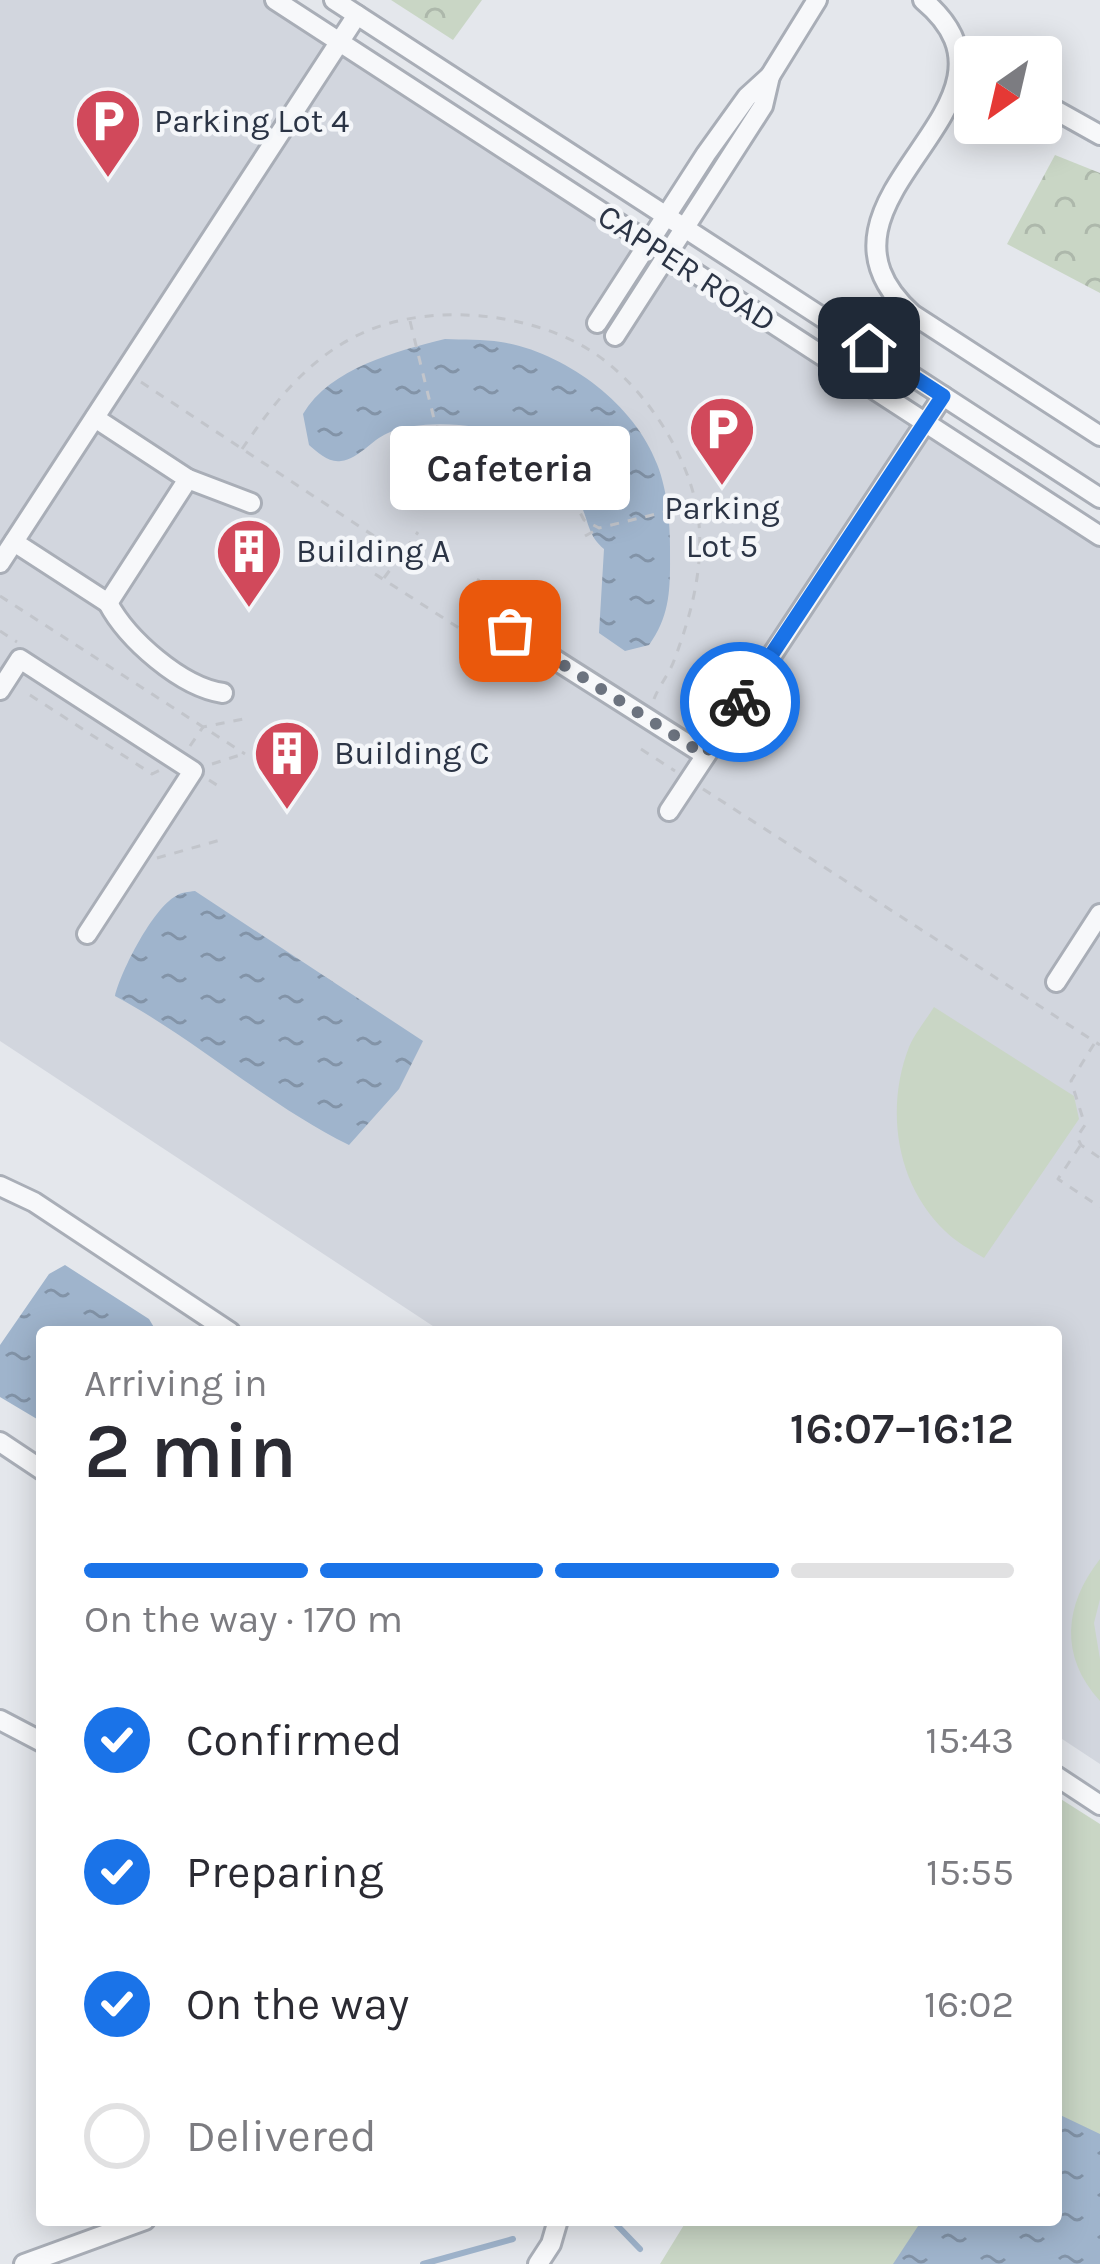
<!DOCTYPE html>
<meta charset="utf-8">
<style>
body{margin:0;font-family:Karla,sans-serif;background:#f2f2f3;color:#2b2b33;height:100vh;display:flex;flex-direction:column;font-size:45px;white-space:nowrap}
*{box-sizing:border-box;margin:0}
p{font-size:39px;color:#7c7c81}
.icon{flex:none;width:66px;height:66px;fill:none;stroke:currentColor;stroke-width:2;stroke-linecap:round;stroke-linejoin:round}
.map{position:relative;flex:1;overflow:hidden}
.drawer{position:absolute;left:36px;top:1326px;width:1026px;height:900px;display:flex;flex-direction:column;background:#fff;border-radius:12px;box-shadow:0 6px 30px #0003}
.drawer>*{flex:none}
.needle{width:78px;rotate:214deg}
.buttons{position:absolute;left:954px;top:36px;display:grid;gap:24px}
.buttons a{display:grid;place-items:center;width:108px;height:108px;border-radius:12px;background:#fff;box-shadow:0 6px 30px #0003;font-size:60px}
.pin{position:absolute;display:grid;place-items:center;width:102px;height:102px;color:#fff;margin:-51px;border-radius:24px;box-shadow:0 6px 18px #0006}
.courier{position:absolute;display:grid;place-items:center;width:120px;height:120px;margin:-60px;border:9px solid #1a73e8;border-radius:50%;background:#fff;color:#222;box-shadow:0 3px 15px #0007}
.bubble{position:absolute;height:84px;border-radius:12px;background:#fff;box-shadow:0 6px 30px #0003;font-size:39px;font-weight:600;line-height:84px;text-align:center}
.head em{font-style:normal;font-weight:600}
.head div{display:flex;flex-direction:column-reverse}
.head{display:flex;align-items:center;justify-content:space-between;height:204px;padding:0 48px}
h1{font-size:78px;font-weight:600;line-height:90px}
.bar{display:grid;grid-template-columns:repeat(4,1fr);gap:18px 12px;align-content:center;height:144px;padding:0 48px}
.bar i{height:15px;border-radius:9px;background:#e1e1e2}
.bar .on{background:#1a73e8}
.bar p{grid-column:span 4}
ol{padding:0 48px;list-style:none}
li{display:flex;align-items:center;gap:36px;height:132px}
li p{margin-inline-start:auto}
li .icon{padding:12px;border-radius:50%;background:#1a73e8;color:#fff;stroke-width:4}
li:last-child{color:#7c7c81}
li i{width:66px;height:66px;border:6px solid #e1e1e2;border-radius:50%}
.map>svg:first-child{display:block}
.built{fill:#d2d6de}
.forest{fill:url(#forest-crowns)}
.green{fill:#c9d6c5}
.water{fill:url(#water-ripples)}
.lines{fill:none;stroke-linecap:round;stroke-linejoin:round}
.stream{stroke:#9fb4cc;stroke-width:6}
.minor-casing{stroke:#a9aeb7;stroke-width:24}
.path{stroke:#c2c5cb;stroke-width:3;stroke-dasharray:9 9;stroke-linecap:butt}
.minor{stroke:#f7f8fa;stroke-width:18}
.done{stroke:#6c737f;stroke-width:12;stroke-dasharray:0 21.6}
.route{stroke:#1a73e8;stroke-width:15}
.labels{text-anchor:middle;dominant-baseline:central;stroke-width:9;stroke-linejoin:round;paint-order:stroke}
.poi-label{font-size:33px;fill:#2b3445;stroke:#f4f6f9;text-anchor:start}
.street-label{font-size:33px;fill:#2b3445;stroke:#f4f6f9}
</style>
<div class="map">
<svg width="1100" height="2264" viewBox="0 0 1100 2264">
<defs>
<pattern id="forest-crowns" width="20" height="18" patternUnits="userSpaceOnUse" patternTransform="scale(3)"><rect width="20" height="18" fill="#c9d6c5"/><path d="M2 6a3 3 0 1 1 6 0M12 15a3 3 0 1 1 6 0" fill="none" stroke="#adb8ab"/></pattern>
<pattern id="water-ripples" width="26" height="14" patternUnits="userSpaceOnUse" patternTransform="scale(3)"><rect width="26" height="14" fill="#9fb4cc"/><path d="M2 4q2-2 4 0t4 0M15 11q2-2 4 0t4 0" fill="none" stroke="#8293a7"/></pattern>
</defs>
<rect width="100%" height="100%" fill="#e4e7ec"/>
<polygon class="built" points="0,0 271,0 1100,537 1100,1764 1056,1735 1056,1332 442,1332 0,1041"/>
<g class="forest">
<polygon points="391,0 482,0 453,40"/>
<polygon points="1055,155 1100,173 1100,293 1007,244"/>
</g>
<g class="green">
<path d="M934,1007L1074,1096L1079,1119L984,1258C971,1250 956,1242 945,1231C896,1184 885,1109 909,1047C915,1033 926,1020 934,1007Z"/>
<path d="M1100,1559V1599L1094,1623L1100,1659V1701C1059,1656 1064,1605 1100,1559Z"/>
<polygon points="1056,1796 1100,1824 1100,2264 660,2264 687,2220 1056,2220"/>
</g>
<g class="water">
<path d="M445,339C463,340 483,339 501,342C564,352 634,403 657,464C667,489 670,521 670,547C670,584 672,613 649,645L625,651L599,633L604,549C587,535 589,520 579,501C565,473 542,452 514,438C482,423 420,419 388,433C371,440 359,459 341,461C329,463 318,453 309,445L303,414C330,368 397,351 445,339Z"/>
<path d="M195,891L423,1041L399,1089L349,1145C266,1104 197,1040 115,996C121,971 153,908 176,896C181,892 188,892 195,891Z"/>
<polygon points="65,1265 149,1319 155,1329 153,1332 42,1332 42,1422 0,1397 0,1345 49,1274"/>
<polygon points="1056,2113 1100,2134 1100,2264 893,2264 922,2220 1056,2220"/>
</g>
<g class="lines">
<g class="stream">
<polyline points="590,2223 614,2222 640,2249"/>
<polyline points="423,2264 513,2239"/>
</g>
<defs>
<g id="minor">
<polyline points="275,0 1100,536"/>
<polyline points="334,0 1100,498"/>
<path d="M923,0C1051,107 784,198 912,314L1100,436"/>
<polyline points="1041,102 1100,135"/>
<polyline points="597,323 706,154 747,97 770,76 817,0"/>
<polyline points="615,336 763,106 770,76"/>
<polyline points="188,479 251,503"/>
<polyline points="14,542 108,603 188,479 95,418"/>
<polyline points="0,563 357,15"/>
<path d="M108,603C127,639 181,687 223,693"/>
<polyline points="510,631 705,755"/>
<polyline points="0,690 20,659 193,771 87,934"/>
<polyline points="669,811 943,396"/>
<polyline points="1056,982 1100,914"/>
<polyline points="0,1186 34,1202 230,1332"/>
<polyline points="0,1442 42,1470"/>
<polyline points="0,1720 42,1742"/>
<polyline points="1056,1776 1100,1805"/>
<polyline points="24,2264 145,2220"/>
<polyline points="538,2264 551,2244 558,2220"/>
</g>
</defs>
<use href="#minor" class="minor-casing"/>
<g class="path">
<polyline points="410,321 436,427 478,433 534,455 562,478 584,520 599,528 693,505"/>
<polyline points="141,382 374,536 377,531"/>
<polyline points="437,429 440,441"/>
<path d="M242,449C275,401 312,354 367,331C431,304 521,312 581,345C640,377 693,457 699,524C703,570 691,615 675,658C670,673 660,684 654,699"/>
<polyline points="585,536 598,529"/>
<polyline points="375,574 476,639"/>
<polyline points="384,578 418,532"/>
<polyline points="0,596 245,754"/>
<polyline points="0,631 17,642"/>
<path d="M475,638C461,612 469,600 481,574"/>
<polyline points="30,695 152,774 160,770"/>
<polyline points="190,746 203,727 243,719"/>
<polyline points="641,749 675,771"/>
<polyline points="212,764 243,754"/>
<polyline points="209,780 223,789"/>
<polyline points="703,789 1100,1045"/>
<polyline points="157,858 224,839"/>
<polyline points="1094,1044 1071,1081 1085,1125 1077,1137 1081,1145 1100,1158"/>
<polyline points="1080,1146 1058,1179 1100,1207"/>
</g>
<use href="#minor" class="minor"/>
</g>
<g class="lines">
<polyline class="done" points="510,631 705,755 740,702"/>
<polyline class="route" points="740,702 943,396 869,348"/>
</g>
<defs>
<symbol id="parking-pin" viewBox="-11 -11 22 30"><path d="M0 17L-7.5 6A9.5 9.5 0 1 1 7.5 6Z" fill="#d1495b" stroke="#f4f6f9"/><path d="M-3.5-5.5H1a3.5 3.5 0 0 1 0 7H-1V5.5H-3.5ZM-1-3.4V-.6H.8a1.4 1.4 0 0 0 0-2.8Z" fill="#fff"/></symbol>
<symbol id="building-pin" viewBox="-11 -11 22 30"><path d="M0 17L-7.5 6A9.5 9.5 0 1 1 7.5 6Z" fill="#d1495b" stroke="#f4f6f9"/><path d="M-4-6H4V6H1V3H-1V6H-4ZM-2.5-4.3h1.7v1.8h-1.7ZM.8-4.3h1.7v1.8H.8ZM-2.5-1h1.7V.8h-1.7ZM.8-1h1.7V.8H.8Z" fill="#fff"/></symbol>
</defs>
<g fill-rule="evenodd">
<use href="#parking-pin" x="70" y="83" width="76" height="104"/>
<use href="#parking-pin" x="684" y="391" width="76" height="104"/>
<use href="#building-pin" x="211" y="513" width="76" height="104"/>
<use href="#building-pin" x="249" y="715" width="76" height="104"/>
</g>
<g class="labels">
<g class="poi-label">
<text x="154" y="121">Parking Lot 4</text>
<text x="722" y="508" text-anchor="middle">Parking<tspan x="722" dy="38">Lot 5</tspan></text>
<text x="296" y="551">Building A</text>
<text x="334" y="753">Building C</text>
</g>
<g class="street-label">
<text transform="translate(687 268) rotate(33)">CAPPER ROAD</text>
</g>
</g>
</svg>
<div class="buttons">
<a><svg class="needle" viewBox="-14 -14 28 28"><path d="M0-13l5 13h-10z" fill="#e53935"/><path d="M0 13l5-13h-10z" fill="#7c7c81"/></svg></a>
</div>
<div class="pin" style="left:510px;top:631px;background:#ea580c"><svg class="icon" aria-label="bag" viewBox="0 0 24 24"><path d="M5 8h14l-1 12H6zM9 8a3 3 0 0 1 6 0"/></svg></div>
<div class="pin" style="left:869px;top:348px;background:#1f2937"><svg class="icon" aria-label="home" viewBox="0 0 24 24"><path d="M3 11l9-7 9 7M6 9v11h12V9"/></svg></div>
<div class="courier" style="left:740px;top:702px"><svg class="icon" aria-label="bike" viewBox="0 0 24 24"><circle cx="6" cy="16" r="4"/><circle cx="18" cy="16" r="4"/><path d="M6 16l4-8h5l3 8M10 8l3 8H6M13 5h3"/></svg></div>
<div class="bubble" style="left:390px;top:426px;width:240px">Cafeteria</div>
<section class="drawer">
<div class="head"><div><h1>2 min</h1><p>Arriving in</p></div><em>16:07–16:12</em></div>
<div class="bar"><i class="on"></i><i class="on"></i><i class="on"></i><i></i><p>On the way · 170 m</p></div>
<ol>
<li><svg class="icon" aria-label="check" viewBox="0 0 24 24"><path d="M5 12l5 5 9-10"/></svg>Confirmed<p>15:43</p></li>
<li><svg class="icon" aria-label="check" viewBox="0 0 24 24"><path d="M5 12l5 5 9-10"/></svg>Preparing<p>15:55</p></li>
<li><svg class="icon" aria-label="check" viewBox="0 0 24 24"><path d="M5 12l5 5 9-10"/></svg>On the way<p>16:02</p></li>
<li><i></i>Delivered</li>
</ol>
</section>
</div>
